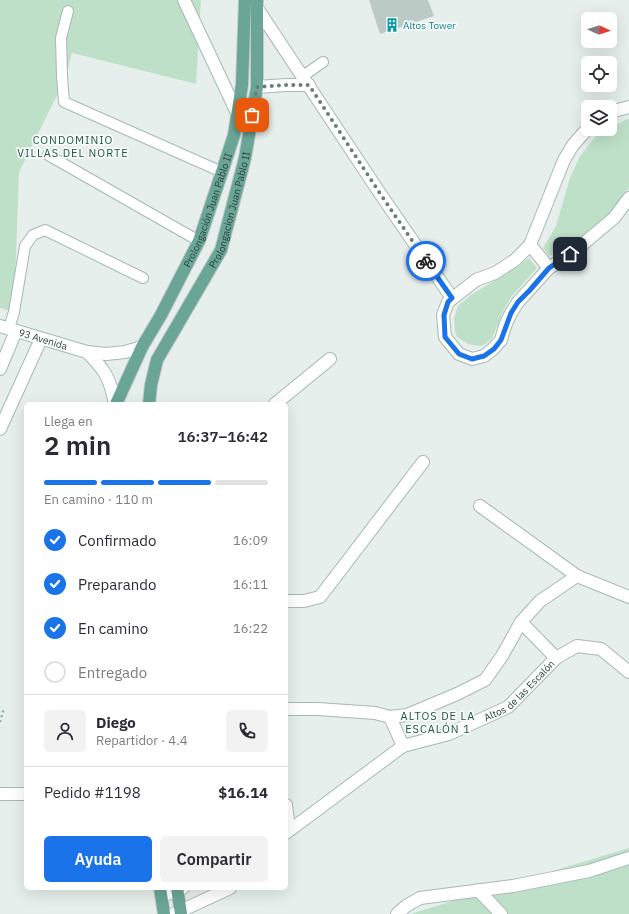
<!DOCTYPE html>
<html lang="es">
<meta charset="utf-8">
<style>
body{margin:0;font-family:"IBM Plex Sans",sans-serif;background:#f2f2f3;color:#2b2b33;height:100vh;display:flex;flex-direction:column;font-size:15px;white-space:nowrap}
*{box-sizing:border-box;margin:0}
p{font-size:13px;color:#7c7c81}
.icon{flex:none;width:22px;height:22px;fill:none;stroke:currentColor;stroke-width:2;stroke-linecap:round;stroke-linejoin:round}
.map{position:relative;flex:1;overflow:hidden}
.side{position:absolute;left:24px;top:402px;width:264px;height:488px;display:flex;flex-direction:column;background:#fff;border-radius:6px;box-shadow:0 4px 16px #0002}
.side>*{flex:none}
.needle{width:26px;rotate:94deg}
.fabs{position:absolute;left:581px;top:12px;display:grid;gap:8px}
.fabs a{display:grid;place-items:center;width:36px;height:36px;border-radius:6px;background:#fff;box-shadow:0 4px 16px #0002;font-size:20px}
.pin{position:absolute;display:grid;place-items:center;width:34px;height:34px;color:#fff;margin:-17px;border-radius:8px;box-shadow:0 2px 6px #0006}
.courier{position:absolute;display:grid;place-items:center;width:40px;height:40px;margin:-20px;border:3px solid #1a73e8;border-radius:50%;background:#fff;color:#222;box-shadow:0 1px 5px #0007}
.summary em{font-style:normal;font-weight:600}
.summary div{display:flex;flex-direction:column-reverse}
.summary{display:flex;align-items:center;justify-content:space-between;height:68px;padding:0 20px}
h1{font-size:26px;font-weight:600;line-height:30px}
.bar{display:grid;grid-template-columns:repeat(4,1fr);gap:6px 4px;align-content:center;height:48px;padding:0 20px}
.bar i{height:5px;border-radius:3px;background:#e1e1e2}
.bar .selected{background:#1a73e8}
.bar p{grid-column:span 4}
.line{display:flex;align-items:center;gap:10px;padding:0 20px;border-top:1px solid #e1e1e2}
.line div{flex:1}
.round{display:grid;place-items:center;flex:none;width:42px;height:42px;border-radius:6px;background:#f2f2f3}
ol{padding:0 20px;list-style:none}
li{display:flex;align-items:center;gap:12px;height:44px}
li p{margin-inline-start:auto}
li .icon{padding:4px;border-radius:50%;background:#1a73e8;color:#fff;stroke-width:4}
li:last-child{color:#7c7c81}
li i{width:22px;height:22px;border:2px solid #e1e1e2;border-radius:50%}
.cta{display:flex;gap:8px;margin-top:auto;padding:8px 20px}
.cta a{flex:1;height:46px;border-radius:6px;background:#1a73e8;color:#fff;font-size:16px;font-weight:600;line-height:46px;text-align:center}
.cta a+a{background:#f2f2f3;color:#2b2b33}
.map>svg:first-child{display:block}
.green{fill:#bfe0c8}
.building{fill:#bbcac4}
.lines{fill:none;stroke-linecap:round;stroke-linejoin:round}
.lane-casing{stroke:#a8b8b2;stroke-width:12}
.street-casing{stroke:#a8b8b2;stroke-width:14}
.secondary-casing{stroke:#a4bbb3;stroke-width:14}
.primary-casing{stroke:#c2cac8;stroke-width:14}
.path{stroke:#86b3a5;stroke-width:2.5;stroke-dasharray:2 3;stroke-linecap:butt}
.lane{stroke:#fff;stroke-width:10}
.street{stroke:#fff;stroke-width:12}
.secondary{stroke:#fff;stroke-width:12}
.primary{stroke:#6aa596;stroke-width:12}
.done{stroke:#687f78;stroke-width:4;stroke-dasharray:0 7.2}
.route{stroke:#1a73e8;stroke-width:5}
.labels{text-anchor:middle;dominant-baseline:central;stroke-width:3.5;stroke-linejoin:round;paint-order:stroke}
.culture-label{font-size:10px;fill:#0d838f;stroke:#f7fbf9;text-anchor:start}
.street-label{font-size:10px;fill:#24423a;stroke:#f7fbf9}
.neighbourhood-label{font-size:11px;letter-spacing:1px;fill:#1f5548;stroke:#f7fbf9}
</style>
<div class="map">
<svg width="629" height="914" viewBox="0 0 629 914">
<rect width="100%" height="100%" fill="#e6efeb"/>
<g class="green">
<polygon points="0,0 201,0 196,84 72,53 65,79 19,172 14,312 0,308"/>
<polygon points="627,119 629,120 629,188 618,203 604,220 584,236 549,256 543,248 556,226 570,178 580,156 596,136"/>
<polygon points="529,258 537,268 512,296 505,307 492,338 486,344 480,346 468,344 457,337 455,331 454,318 458,306 471,295 517,267"/>
<polygon points="629,848 629,914 410,914"/>
</g>
<polygon class="building" points="369,0 428,0 434,16 380,34"/>
<g class="lines">
<defs>
<g id="lane">
<polyline points="68,11 61,38 62,76 64,102 222,172"/>
<polyline points="303,76 323,62"/>
<polyline points="48,155 199,241"/>
<polyline points="9,328 14,312 25,246 33,235 45,230 143,278"/>
</g>
<g id="street">
<polyline points="184,0 238,115"/>
<polyline points="257,8 379,192 452,298"/>
<polyline points="257,87 286,85 309,85"/>
<polyline points="610,112 629,107"/>
<polyline points="588,128 573,145 564,160 530,245 515,260 495,273 476,280 448,302 443,315 445,337 459,354 472,359 484,356 493,349 501,340 505,326 511,313 518,302 549,268 571,254 614,218 629,198"/>
<polyline points="530,245 549,268"/>
<polyline points="0,369 16,331"/>
<polyline points="275,404 330,359"/>
<polyline points="0,429 41,339"/>
<polyline points="480,506 577,576 629,597"/>
<polyline points="286,601 304,601 320,597 423,462"/>
<polyline points="521,622 556,658"/>
<polyline points="286,709 318,709 375,713 390,717 407,715 457,694 485,680 502,656 521,622 540,601 577,576"/>
<polyline points="390,717 403,746"/>
<polyline points="0,794 26,794"/>
<polyline points="286,805 289,830"/>
<path id="s1" d="M286,833L403,746L449,734L508,707L556,658L577,646L601,649L629,672"/>
<polyline points="478,890 501,914"/>
<polyline points="162,896 183,888"/>
<polyline points="174,914 230,888"/>
<polyline points="397,914 406,906 420,898 513,886 589,871 629,858"/>
</g>
<g id="secondary">
<path id="s2" d="M0,326L87,352L106,354L125,352L142,347"/>
<path d="M87,352C105,370 110,378 115,404"/>
</g>
<g id="primary">
<path id="s3" d="M116,404L142,347L161,315L199,241L222,172L234,135L242,85L245,0"/>
<path id="s4" d="M149,404L151,385L157,360L221,250L245,158L257,87V0"/>
<polyline points="160,888 164,914"/>
<polyline points="177,888 181,914"/>
</g>
</defs>
<use href="#lane" class="lane-casing"/>
<use href="#street" class="street-casing"/>
<use href="#secondary" class="secondary-casing"/>
<use href="#primary" class="primary-casing"/>
<polyline class="path" points="0,722 4,708"/>
<use href="#lane" class="lane"/>
<use href="#street" class="street"/>
<use href="#secondary" class="secondary"/>
<use href="#primary" class="primary"/>
</g>
<g class="lines">
<polyline class="done" points="252,115 257,87 286,85 309,85 379,192 426,261"/>
<polyline class="route" points="426,261 452,298 448,302 444,315 445,337 459,354 472,359 484,356 494,349 501,340 511,313 518,302 530,290 549,268 570,254"/>
</g>
<defs>
<symbol id="building-bare" viewBox="-9 -9 18 18"><path d="M-4-6H4V6H1V3H-1V6H-4ZM-2.5-4.3h1.7v1.8h-1.7ZM.8-4.3h1.7v1.8H.8ZM-2.5-1h1.7V.8h-1.7ZM.8-1h1.7V.8H.8Z" fill="#0f9aa8" stroke="#f7fbf9" stroke-width="2.5" paint-order="stroke"/></symbol>
</defs>
<g fill-rule="evenodd">
<use href="#building-bare" x="382" y="15" width="20" height="20"/>
</g>
<g class="labels">
<g class="culture-label">
<text x="403" y="25">Altos Tower</text>
</g>
<g class="street-label">
<text stroke="none"><textPath href="#s3" startOffset="215">Prolongación Juan Pablo II</textPath></text>
<text stroke="none"><textPath href="#s4" startOffset="213">Prolongacion Juan Pablo II</textPath></text>
<text stroke="none"><textPath href="#s2" startOffset="45">93 Avenida</textPath></text>
<text stroke="none"><textPath href="#s1" startOffset="277">Altos de las Escalón</textPath></text>
</g>
<g class="neighbourhood-label">
<text x="73" y="140">CONDOMINIO<tspan x="73" dy="13">VILLAS DEL NORTE</tspan></text>
<text x="438" y="716">ALTOS DE LA<tspan x="438" dy="13">ESCALÓN 1</tspan></text>
</g>
</g>
</svg>
<div class="fabs">
<a><svg class="needle" viewBox="-14 -14 28 28"><path d="M0-13l5 13h-10z" fill="#e53935"/><path d="M0 13l5-13h-10z" fill="#7c7c81"/></svg></a>
<a><svg class="icon" aria-label="locate" viewBox="0 0 24 24"><circle cx="12" cy="12" r="6"/><path d="M12 2v4M12 18v4M2 12h4M18 12h4"/></svg></a>
<a><svg class="icon" aria-label="layers" viewBox="0 0 24 24"><path d="M12 4l9 5-9 5-9-5zM3 14l9 5 9-5"/></svg></a>
</div>
<div class="pin" style="left:252px;top:115px;background:#ea580c"><svg class="icon" aria-label="bag" viewBox="0 0 24 24"><path d="M5 8h14l-1 12H6zM9 8a3 3 0 0 1 6 0"/></svg></div>
<div class="pin" style="left:570px;top:254px;background:#1f2937"><svg class="icon" aria-label="home" viewBox="0 0 24 24"><path d="M3 11l9-7 9 7M6 9v11h12V9"/></svg></div>
<div class="courier" style="left:426px;top:261px"><svg class="icon" aria-label="bike" viewBox="0 0 24 24"><circle cx="6" cy="16" r="4"/><circle cx="18" cy="16" r="4"/><path d="M6 16l4-8h5l3 8M10 8l3 8H6M13 5h3"/></svg></div>
<section class="side">
<div class="summary"><div><h1>2 min</h1><p>Llega en</p></div><em>16:37–16:42</em></div>
<div class="bar"><i class="selected"></i><i class="selected"></i><i class="selected"></i><i></i><p>En camino · 110 m</p></div>
<ol>
<li><svg class="icon" aria-label="check" viewBox="0 0 24 24"><path d="M5 12l5 5 9-10"/></svg>Confirmado<p>16:09</p></li>
<li><svg class="icon" aria-label="check" viewBox="0 0 24 24"><path d="M5 12l5 5 9-10"/></svg>Preparando<p>16:11</p></li>
<li><svg class="icon" aria-label="check" viewBox="0 0 24 24"><path d="M5 12l5 5 9-10"/></svg>En camino<p>16:22</p></li>
<li><i></i>Entregado</li>
</ol>
<div class="line" style="height:72px"><a class="round"><svg class="icon" aria-label="person" viewBox="0 0 24 24"><circle cx="12" cy="8" r="4"/><path d="M4 21q1-7 8-7t8 7"/></svg></a><div><b>Diego</b><p>Repartidor · 4.4</p></div><a class="round"><svg class="icon" aria-label="phone" viewBox="0 0 24 24"><path d="M5 4h4l2 5-3 2q2 4 5 5l2-3 5 2v4C11 20 4 13 5 4z"/></svg></a></div>
<div class="line" style="height:52px"><div>Pedido #1198</div><b>$16.14</b></div>
<div class="cta"><a>Ayuda</a><a>Compartir</a></div>
</section>
</div>
